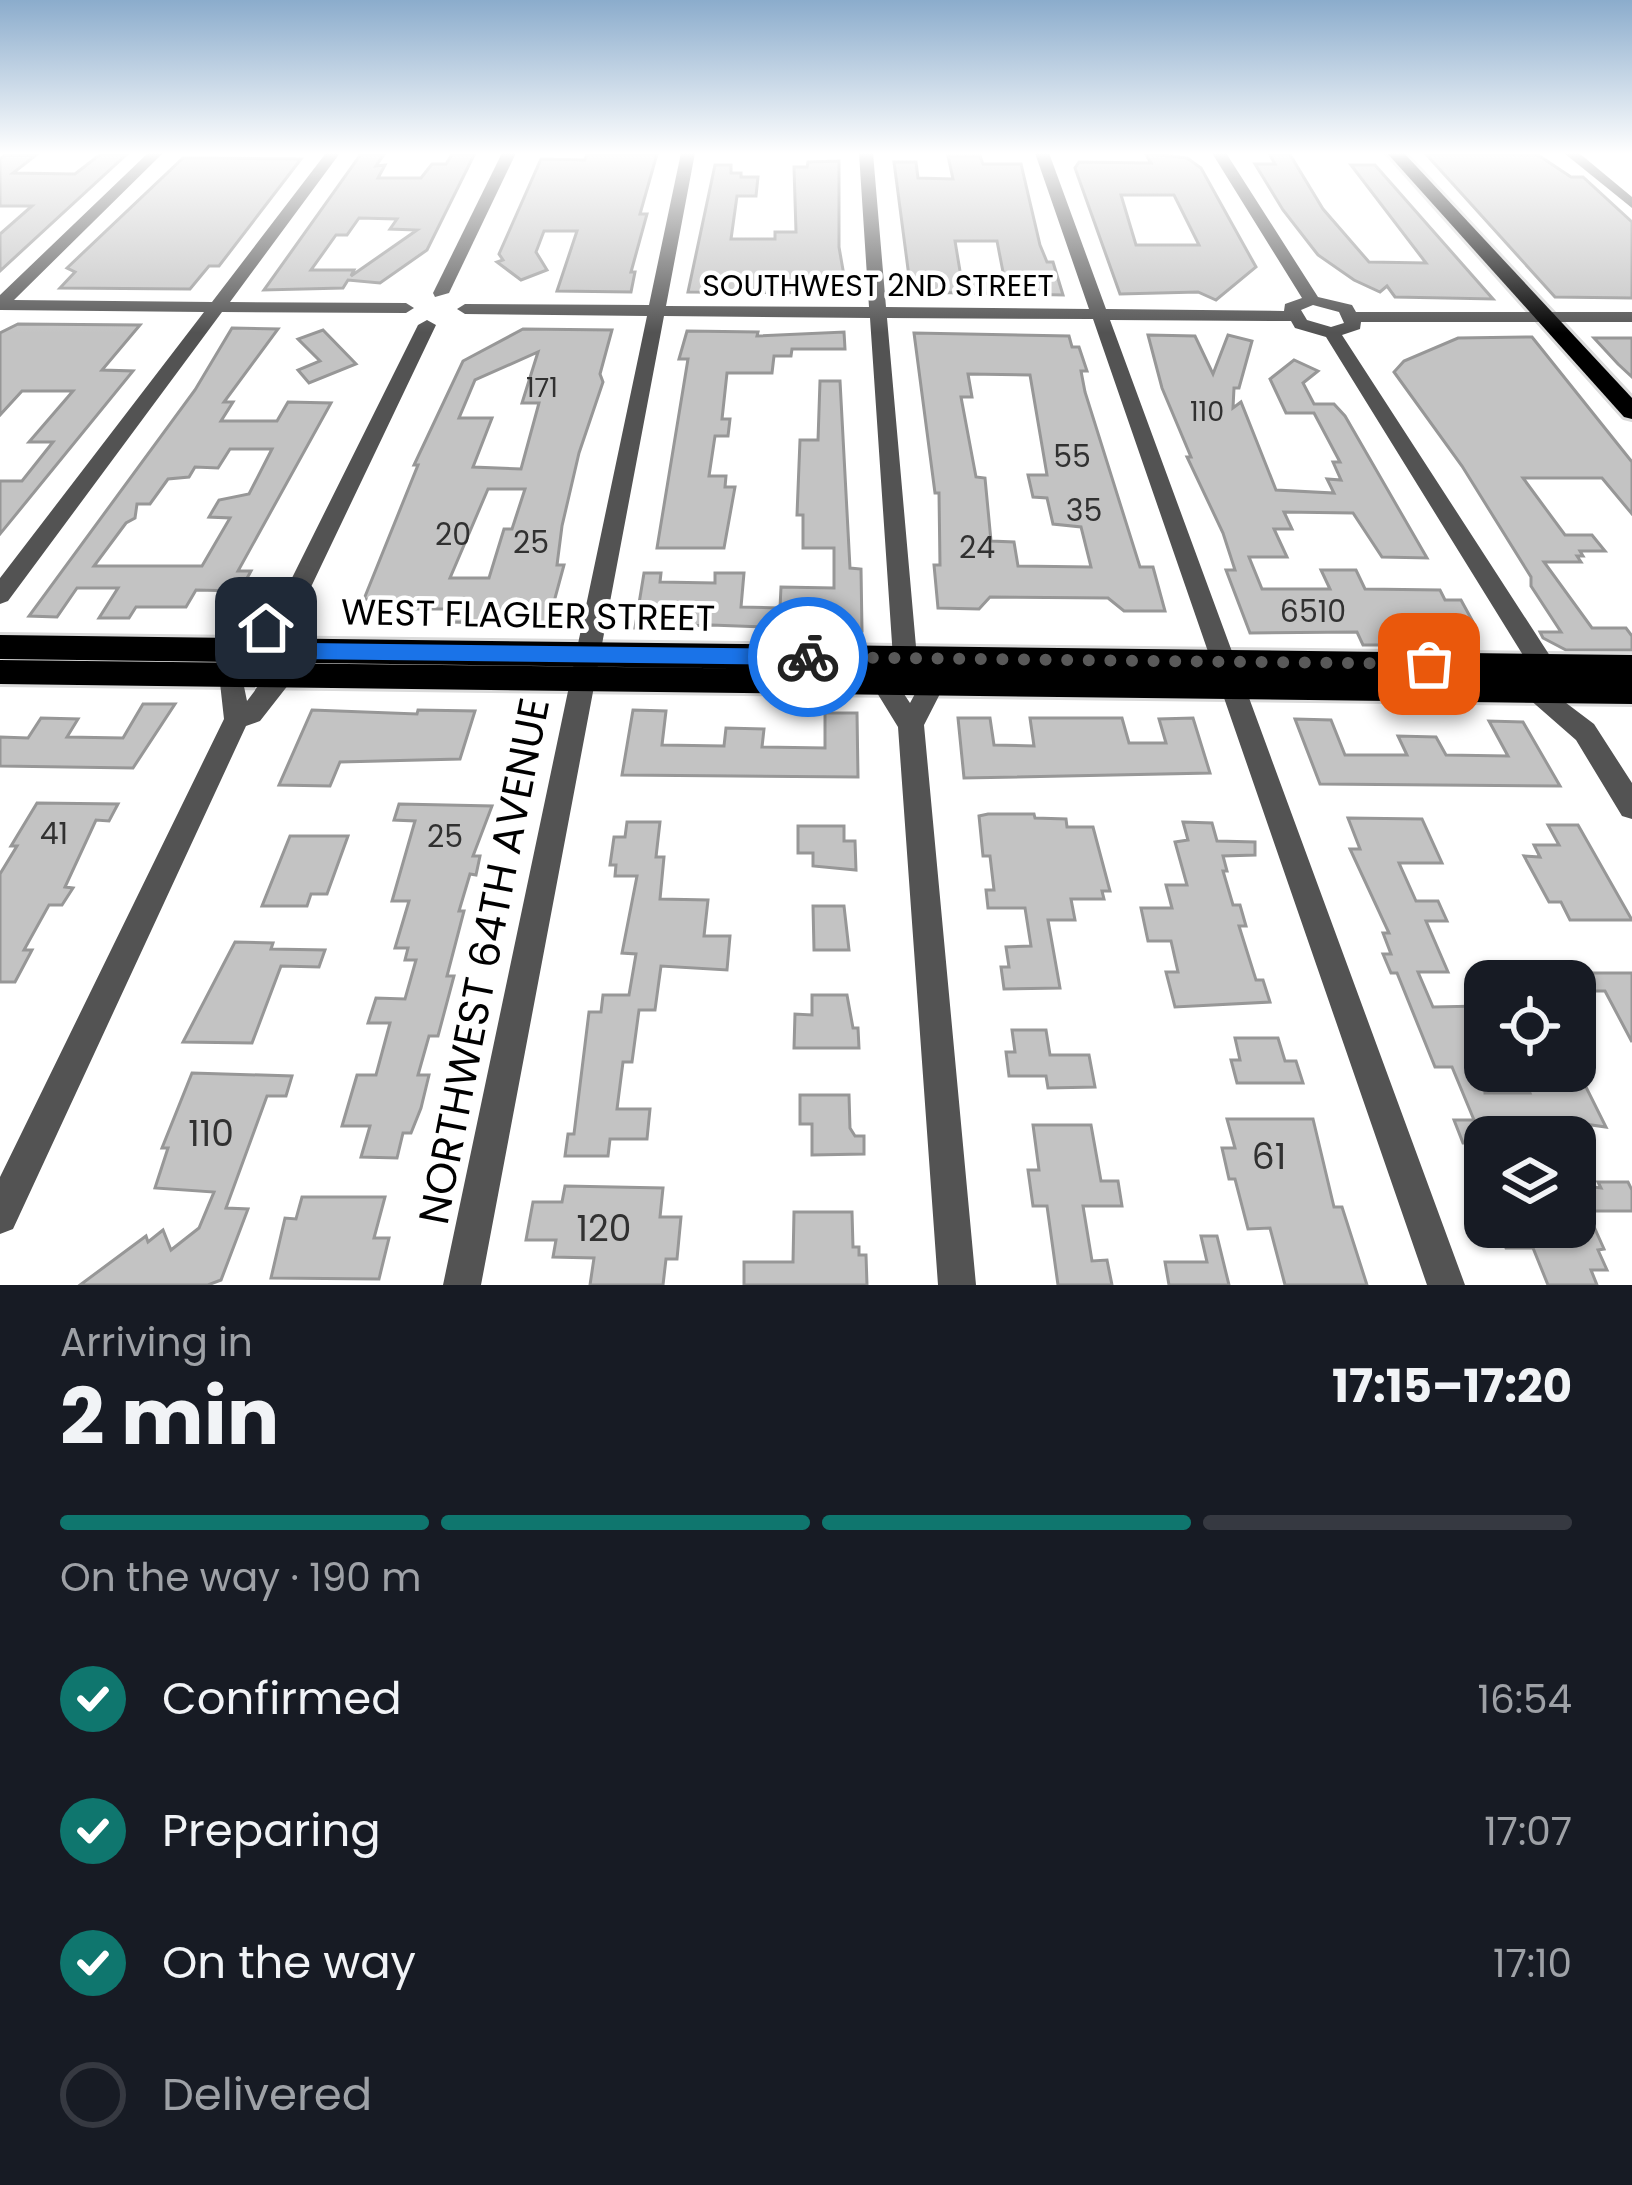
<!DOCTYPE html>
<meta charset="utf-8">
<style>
body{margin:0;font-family:Poppins,sans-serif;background:#242831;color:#f1f3f6;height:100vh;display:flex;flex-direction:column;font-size:45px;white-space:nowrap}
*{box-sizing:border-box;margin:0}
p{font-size:39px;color:#9ea1a6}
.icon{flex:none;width:66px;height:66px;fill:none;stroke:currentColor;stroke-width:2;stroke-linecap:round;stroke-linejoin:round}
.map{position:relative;height:1285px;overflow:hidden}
.sheet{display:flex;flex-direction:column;background:#171b24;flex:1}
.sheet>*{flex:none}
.tools{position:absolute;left:1464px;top:960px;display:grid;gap:24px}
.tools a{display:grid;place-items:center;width:132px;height:132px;border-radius:24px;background:#171b24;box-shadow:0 3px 9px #0004;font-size:60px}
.pin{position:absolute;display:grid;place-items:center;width:102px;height:102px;color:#fff;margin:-51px;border-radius:24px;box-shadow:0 6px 18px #0006}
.courier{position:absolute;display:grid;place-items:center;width:120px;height:120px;margin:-60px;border:9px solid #1a73e8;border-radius:50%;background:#fff;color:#222;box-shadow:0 3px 15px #0007}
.overview em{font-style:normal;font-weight:700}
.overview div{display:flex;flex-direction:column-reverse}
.overview{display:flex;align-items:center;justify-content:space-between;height:204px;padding:0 60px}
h1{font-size:78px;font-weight:700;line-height:90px}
.bar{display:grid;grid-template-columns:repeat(4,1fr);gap:18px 12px;align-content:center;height:144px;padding:0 60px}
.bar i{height:15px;border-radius:9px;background:#363941}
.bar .selected{background:#0f766e}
.bar p{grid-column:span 4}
ol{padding:0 60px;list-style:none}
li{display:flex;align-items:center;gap:36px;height:132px}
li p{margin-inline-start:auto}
li .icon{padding:12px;border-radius:50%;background:#0f766e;color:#fff;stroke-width:4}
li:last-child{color:#9ea1a6}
li i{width:66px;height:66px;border:6px solid #363941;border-radius:50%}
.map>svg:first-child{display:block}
.building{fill:#c3c3c3;stroke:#979797;stroke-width:3;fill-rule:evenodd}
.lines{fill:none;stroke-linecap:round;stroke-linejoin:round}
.major-casing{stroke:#dbdbdb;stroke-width:6}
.minor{fill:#535353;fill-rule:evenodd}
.major{fill:#000;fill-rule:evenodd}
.route{fill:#1a73e8}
.done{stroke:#595959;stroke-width:12;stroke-dasharray:0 21.6}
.labels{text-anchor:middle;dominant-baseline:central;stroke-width:9;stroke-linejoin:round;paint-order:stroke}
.far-number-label{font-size:27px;fill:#313131}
.far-street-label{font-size:30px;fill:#000;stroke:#fff}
.number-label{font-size:30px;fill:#313131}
.street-label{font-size:36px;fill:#000;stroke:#fff}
.near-number-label{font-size:36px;fill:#313131}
.near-street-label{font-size:42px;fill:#000;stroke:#fff}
</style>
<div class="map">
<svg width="1632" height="1285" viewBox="0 0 1632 1285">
<rect width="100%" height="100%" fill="#fff"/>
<g class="building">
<polygon points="102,153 128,153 0,271 0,234 32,206 0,206 0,159 5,155 36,155 13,173 75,174"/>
<path d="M385,153L376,166L385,165L378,178H421L432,164H446L453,153H475L427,250L380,283L348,280L343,288L264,290L361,154ZM359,218L397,219L390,229L417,230L351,276L354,270H311L336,235H347Z"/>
<path d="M1145,153L1187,158L1201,168L1256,267L1216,300L1198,292L1120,294L1075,168L1079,162L1151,163ZM1121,195H1174L1199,245H1136Z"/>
<polygon points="1269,153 1289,153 1323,209 1369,262 1426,263 1351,165 1375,165 1493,299 1395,297 1387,286 1380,292 1354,280 1318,255 1283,210 1255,164 1275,164"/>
<polygon points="1425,153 1538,155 1571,177 1583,177 1632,222 1632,298 1555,297"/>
<polygon points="587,154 657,154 640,214 647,214 631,272 635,272 631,292 557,291 577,231 544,231 536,252 547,270 521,280 497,262 503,260 499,254 541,159 585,160"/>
<path d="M948,156H980L983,164H1021L1040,245L1047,262H1053L1063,295L911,292L894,162H916L918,178L953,179ZM955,241H997L1004,277H961Z"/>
<polygon points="183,158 301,159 219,266 209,266 190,289 60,288 75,272 67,268"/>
<polygon points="839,161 839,247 847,293 688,292 715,165 731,165 731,173 741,173 741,177 758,177 756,196 737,196 731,239 775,239 775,232 796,232 794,167 807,167 808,162"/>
<polygon points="18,324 140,325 102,370 133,371 0,534 0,481 22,481 53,442 29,442 73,391 22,391 0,415 0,333"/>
<path d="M232,328L278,329L224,402H233L221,421H277L288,402L331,403L238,571H251L240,591L196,590L186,607H136L129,618H99L118,588H77L57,617L29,616L195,390ZM230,449H272L249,494L219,500L209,517L230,518L202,566H94L126,523L135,518L137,504H150L168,479L189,477L195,467L218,468Z"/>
<path d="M523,329L612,330L600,374L603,382L579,453L562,526L557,565H564L548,624L449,622L454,609H407L410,600L364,599L418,465H414L463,361ZM538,352L522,403H539L521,469L473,467L492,418H459L475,380ZM488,489H525L512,529H504L489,578H450Z"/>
<polygon points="323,330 356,364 309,383 298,370 320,361 298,339"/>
<polygon points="687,331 758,332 757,336 844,332 845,349 792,349 791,356 774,356 772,373 727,373 722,419 730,419 728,436 715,436 709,476 726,476 725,487 735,487 724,548 657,548 688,359 679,359"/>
<path d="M914,333L1069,336L1072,347H1079L1087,371H1081L1085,392L1140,567H1153L1165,611H1124L1108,598L990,597L979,609L938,608L934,565H940L939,493H935ZM968,374L1030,375L1047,475H1028L1033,497L1047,498L1053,524L1081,527L1091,567L1018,566L1014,542L991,541L985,478L976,477L961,397H972Z"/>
<polygon points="1148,335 1195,336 1213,374 1228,335 1252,341 1239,388 1234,388 1233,408 1241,402 1276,490 1334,493 1327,479 1341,480 1333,462 1340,462 1314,413 1286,413 1270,379 1294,360 1318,371 1303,383 1314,404 1334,404 1345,416 1427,558 1382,557 1353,513 1284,512 1292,529 1274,529 1287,557 1249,557 1262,589 1330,589 1321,570 1356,570 1365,589 1440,590 1445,600 1461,600 1473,622 1451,622 1455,630 1385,629 1394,645 1363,645 1357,632 1250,633 1226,570 1235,570 1223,533 1187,457 1191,457 1162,388"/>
<polygon points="1532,337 1632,462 1632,514 1602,478 1523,478 1565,535 1592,535 1605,551 1580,551 1583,556 1577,556 1581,562 1544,562 1592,628 1626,628 1632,636 1632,650 1566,650 1543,638 1540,632 1561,632 1531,586 1531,577 1462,466 1394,372 1404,361 1458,338"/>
<polygon points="1594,338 1632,338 1632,377 1618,364"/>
<polygon points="820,381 840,381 850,568 861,569 862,631 711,625 635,628 644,573 661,573 660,582 715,583 715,573 744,573 741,607 780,608 781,587 834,588 834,548 803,548 803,515 797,515 800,440 818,440"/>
<polygon points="143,704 175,704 133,768 0,766 0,737 28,738 41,718 78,719 67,737 123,738"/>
<polygon points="312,710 417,714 418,710 475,711 460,759 340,762 330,786 279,785"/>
<polygon points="633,710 666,711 662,745 724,746 726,728 764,729 762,747 825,748 825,713 857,713 858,777 622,775"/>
<polygon points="958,718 990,718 994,745 1034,746 1030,718 1122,718 1129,743 1166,743 1159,719 1193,718 1210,773 964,778"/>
<polygon points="1295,719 1331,720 1345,755 1407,755 1398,736 1436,737 1446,755 1508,756 1489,721 1523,722 1560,786 1320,784"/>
<polygon points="37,803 118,804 109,821 96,820 65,887 73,888 62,905 49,905 24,950 32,950 15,982 0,982 0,874 17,846 11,846"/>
<polygon points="399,804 492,806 473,856 480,856 476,875 470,874 459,911 464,911 447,976 454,976 438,1036 429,1036 418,1075 429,1075 421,1108 411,1133 403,1133 397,1158 361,1157 370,1126 342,1126 357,1075 376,1075 390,1023 368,1023 376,998 405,999 416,960 405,960 408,948 395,948 409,901 392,901 415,821 394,820"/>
<polygon points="988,814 1034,814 1035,818 1066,819 1067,827 1093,827 1110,891 1102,891 1104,899 1071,899 1075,920 1048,920 1060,988 1004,989 1001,967 1009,967 1006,947 1031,946 1025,908 988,908 986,890 994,890 990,856 983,856 979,816"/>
<polygon points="1348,818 1422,819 1442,863 1399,863 1416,901 1438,901 1447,921 1426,921 1448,972 1418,972 1433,1007 1481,1006 1485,1016 1485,1093 1530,1093 1521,1071 1578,1071 1606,1127 1542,1118 1551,1137 1485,1137 1485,1143 1463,1143 1454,1120 1474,1120 1452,1067 1435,1067 1397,973 1391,973 1383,954 1391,954 1383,933 1389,933 1350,849 1360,849"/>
<polygon points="627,822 660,822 656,857 664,857 660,899 708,900 704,936 730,936 727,970 661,966 655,1010 639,1010 632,1062 623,1062 617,1109 650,1109 647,1139 610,1139 608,1156 565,1156 568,1134 574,1134 589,1012 601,1012 603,995 629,995 636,954 622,953 637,876 615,876 616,865 610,865 614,837 625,837"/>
<polygon points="1183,822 1212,823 1217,841 1255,842 1255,855 1223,856 1227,871 1223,871 1233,905 1240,905 1246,926 1239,926 1256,980 1263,980 1270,1002 1175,1007 1166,972 1178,972 1171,941 1148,941 1141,908 1172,908 1166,885 1187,885 1175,842 1188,840"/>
<polygon points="1548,825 1578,825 1632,920 1570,920 1561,902 1549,902 1524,856 1540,857 1534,845 1559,845"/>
<polygon points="798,826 844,826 844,841 855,841 856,870 813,866 813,853 798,853"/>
<polygon points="290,836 348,836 327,894 311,894 307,906 262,906"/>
<polygon points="813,906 844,906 849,950 814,950"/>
<polygon points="235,942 273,943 271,949 325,950 319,967 281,966 252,1043 183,1042"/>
<polygon points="1585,973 1632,973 1632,1042 1605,991 1594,991"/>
<polygon points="812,995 847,995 853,1028 858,1028 859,1048 794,1048 795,1014 812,1015"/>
<polygon points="1012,1030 1046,1030 1050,1055 1089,1055 1095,1087 1048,1088 1046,1076 1009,1076 1006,1052 1015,1052"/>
<polygon points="1235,1038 1278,1038 1285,1061 1296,1061 1303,1083 1237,1083 1231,1060 1240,1060"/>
<polygon points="192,1073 292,1076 286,1096 267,1096 226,1208 248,1209 221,1280 208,1285 80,1285 146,1236 148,1242 163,1230 171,1250 199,1228 214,1192 155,1188 168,1148 162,1148"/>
<polygon points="800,1095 849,1095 850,1128 855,1136 864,1136 864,1154 812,1155 812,1124 800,1124"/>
<polygon points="1227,1119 1313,1119 1334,1207 1342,1207 1367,1285 1285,1285 1270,1228 1248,1229 1235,1179 1229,1179 1222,1148 1235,1148"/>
<polygon points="1033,1125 1091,1125 1101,1181 1118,1181 1122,1206 1083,1206 1092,1261 1107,1260 1112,1285 1058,1285 1047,1206 1033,1206 1028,1170 1039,1170"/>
<polygon points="1598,1182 1628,1182 1632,1190 1632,1211 1587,1211 1604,1249 1598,1250 1607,1270 1591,1270 1597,1285 1548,1285 1533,1248 1506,1248 1497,1227 1575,1227 1575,1185 1601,1188"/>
<polygon points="565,1186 663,1188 660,1217 681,1217 677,1259 666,1259 663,1285 590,1285 594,1258 553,1257 556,1240 526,1240 533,1202 562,1202"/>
<polygon points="302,1197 385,1197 374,1238 389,1238 379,1279 271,1278 285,1218 296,1219"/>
<polygon points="794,1212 852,1212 853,1247 859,1247 859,1255 866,1255 867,1285 744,1285 744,1262 793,1262"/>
<polygon points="1201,1236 1217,1236 1229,1285 1169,1285 1165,1262 1207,1262"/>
</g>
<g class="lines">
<defs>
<g id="major">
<polygon points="1387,153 1404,153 1632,398 1632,419 1624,417"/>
<polygon points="0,635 1632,655 1632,704 0,684 0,660 872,670 0,659"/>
</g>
</defs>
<use href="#major" class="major-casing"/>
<g class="minor">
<polygon points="148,153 163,153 14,300 212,302 326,153 340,153 230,302 406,303 414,308 406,313 222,312 8,601 0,604 0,578 204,312 0,310 0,295"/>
<polygon points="502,153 516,153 449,293 435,297 433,293"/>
<path d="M681,153H695L666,306L869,307L859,153H873L886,307L1089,309L1035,153H1049L1106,309L1284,311L1285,304L1302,298L1212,153H1226L1318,297L1352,305L1356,312H1632V322H1361L1360,329L1342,335L1552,659L1555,666L1552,673H1534L1326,337L1295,328L1291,321L1110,320L1465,1285H1427L1093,319L887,318L917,658L914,665H896L893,658L870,318L664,316L481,1285H443L647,316L465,314L457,309L465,304L649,305ZM1313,305L1339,312L1344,323L1331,327L1307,320L1301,310Z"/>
<polygon points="1564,153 1579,153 1632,197 1632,208"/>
<polygon points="427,320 436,325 301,608 257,658 239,658 236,651 239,644 280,602 418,325"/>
<path d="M231,664L240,667L247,701C259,686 272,661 293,668L296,675L260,721L246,726L13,1229L0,1234V1177L224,719L219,674L222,667Z"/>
<polygon points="883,673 892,676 910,703 924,677 942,677 945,684 924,725 976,1285 938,1285 898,727 871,683 874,676"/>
<polygon points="1537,681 1594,724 1632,783 1632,819 1622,816 1576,740 1528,698 1524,691 1528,684"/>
</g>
<use href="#major" class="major"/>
</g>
<linearGradient id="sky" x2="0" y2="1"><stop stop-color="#8baccc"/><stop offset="0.46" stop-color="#fff"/><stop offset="1" stop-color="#fff" stop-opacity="0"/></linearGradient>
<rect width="1632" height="333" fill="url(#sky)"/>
<polygon class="route" points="290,601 299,608 307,643 808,649 817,657 808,665 298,659 289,651 283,624 266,636 256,628"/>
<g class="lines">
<polyline class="done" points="808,657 1429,664"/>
</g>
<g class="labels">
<g class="far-number-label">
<text x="542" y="387">171</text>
<text x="1207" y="411">110</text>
</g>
<g class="far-street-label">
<text x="878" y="285">SOUTHWEST 2ND STREET</text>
</g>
<g class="number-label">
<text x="1072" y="456">55</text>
<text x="1084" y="510">35</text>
<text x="453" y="534">20</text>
<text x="531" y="542">25</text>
<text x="977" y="547">24</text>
<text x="1313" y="611">6510</text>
<text x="54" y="833">41</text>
<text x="445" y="836">25</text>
</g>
<g class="street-label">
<text transform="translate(528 615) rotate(1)">WEST FLAGLER STREET</text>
</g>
<g class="near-number-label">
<text x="211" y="1133">110</text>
<text x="1269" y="1156">61</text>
<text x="604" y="1228">120</text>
</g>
<g class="near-street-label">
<text transform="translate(484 961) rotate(-79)">NORTHWEST 64TH AVENUE</text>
</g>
</g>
</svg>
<div class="tools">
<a><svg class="icon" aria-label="locate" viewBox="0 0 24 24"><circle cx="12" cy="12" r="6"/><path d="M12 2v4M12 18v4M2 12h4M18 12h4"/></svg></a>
<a><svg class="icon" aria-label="layers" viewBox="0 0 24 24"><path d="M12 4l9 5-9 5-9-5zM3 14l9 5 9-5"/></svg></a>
</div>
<div class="pin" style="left:1429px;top:664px;background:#ea580c"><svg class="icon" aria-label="bag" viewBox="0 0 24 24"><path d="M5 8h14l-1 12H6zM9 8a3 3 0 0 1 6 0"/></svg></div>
<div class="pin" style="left:266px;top:628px;background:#1f2937"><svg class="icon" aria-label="home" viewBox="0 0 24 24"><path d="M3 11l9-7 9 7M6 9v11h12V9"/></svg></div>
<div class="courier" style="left:808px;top:657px"><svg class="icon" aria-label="bike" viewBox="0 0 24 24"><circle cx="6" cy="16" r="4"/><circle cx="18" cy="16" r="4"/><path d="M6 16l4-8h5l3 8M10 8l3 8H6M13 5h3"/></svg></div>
</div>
<section class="sheet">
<div class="overview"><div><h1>2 min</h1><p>Arriving in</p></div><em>17:15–17:20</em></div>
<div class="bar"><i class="selected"></i><i class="selected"></i><i class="selected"></i><i></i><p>On the way · 190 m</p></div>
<ol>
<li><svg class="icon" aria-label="check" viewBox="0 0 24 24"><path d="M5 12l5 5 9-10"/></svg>Confirmed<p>16:54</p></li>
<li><svg class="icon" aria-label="check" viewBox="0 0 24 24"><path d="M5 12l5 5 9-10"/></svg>Preparing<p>17:07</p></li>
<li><svg class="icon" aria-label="check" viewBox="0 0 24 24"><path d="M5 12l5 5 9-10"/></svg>On the way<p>17:10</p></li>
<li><i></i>Delivered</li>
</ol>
</section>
